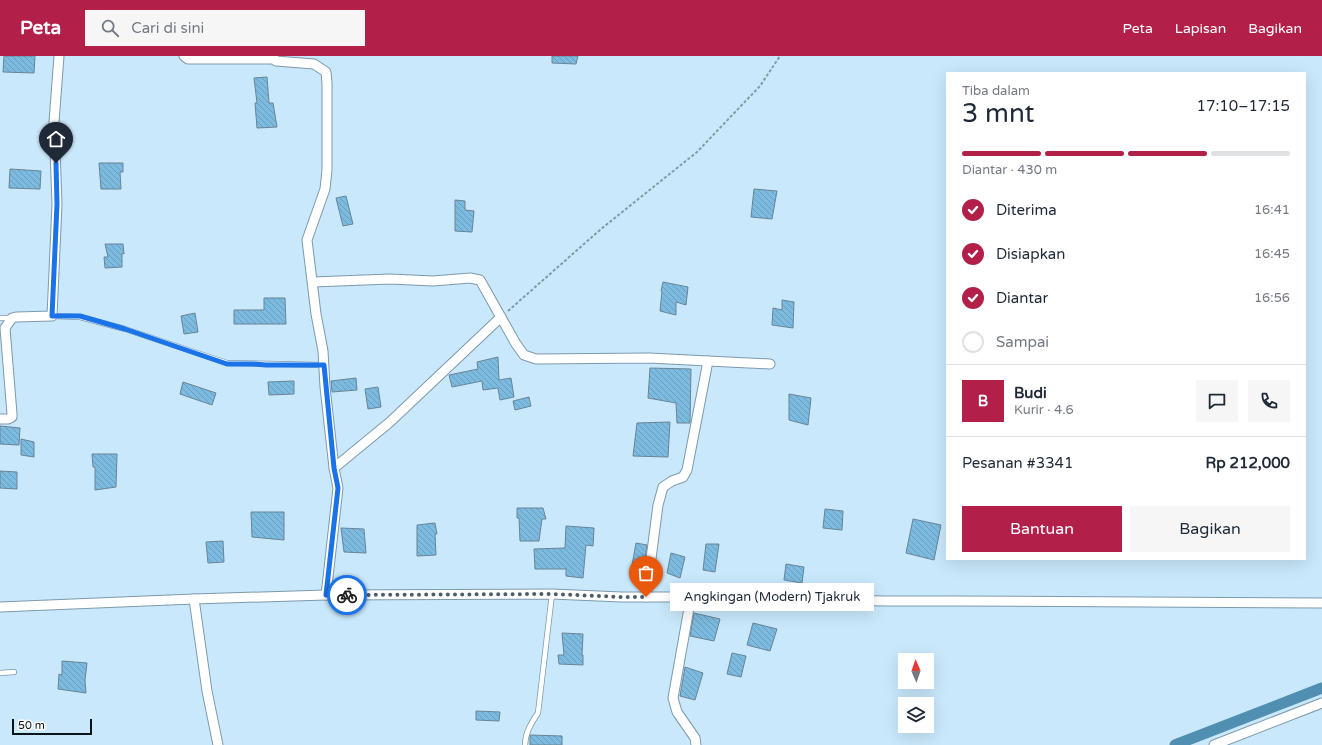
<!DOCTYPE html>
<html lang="id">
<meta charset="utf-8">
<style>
body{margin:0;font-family:"Varela Round",sans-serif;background:#f6f6f7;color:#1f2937;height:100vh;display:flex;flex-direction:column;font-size:15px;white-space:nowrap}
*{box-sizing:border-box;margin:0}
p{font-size:13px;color:#747a83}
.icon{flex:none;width:22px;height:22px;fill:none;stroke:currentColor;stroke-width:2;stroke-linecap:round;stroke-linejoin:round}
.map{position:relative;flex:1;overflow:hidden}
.drawer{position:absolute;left:946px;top:16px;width:360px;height:488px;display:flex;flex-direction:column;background:#fff;border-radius:0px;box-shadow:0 4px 16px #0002}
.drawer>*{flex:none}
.needle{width:26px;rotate:358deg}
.controls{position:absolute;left:898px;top:597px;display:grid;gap:8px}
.controls a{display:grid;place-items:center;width:36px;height:36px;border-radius:0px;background:#fff;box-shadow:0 4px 16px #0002;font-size:20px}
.scale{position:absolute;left:12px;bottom:10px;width:80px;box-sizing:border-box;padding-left:4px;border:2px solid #08141a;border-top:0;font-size:11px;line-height:14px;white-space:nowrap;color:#08141a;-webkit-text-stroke:3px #fff;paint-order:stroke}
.pin{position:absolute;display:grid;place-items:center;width:34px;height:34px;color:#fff;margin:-41px -17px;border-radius:50% 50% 50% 0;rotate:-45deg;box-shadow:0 0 4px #0007}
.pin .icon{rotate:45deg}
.courier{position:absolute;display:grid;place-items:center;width:40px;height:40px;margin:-20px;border:3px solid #1a73e8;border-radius:50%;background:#fff;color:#222;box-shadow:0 1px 5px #0007}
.bubble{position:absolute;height:28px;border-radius:0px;background:#fff;box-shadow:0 4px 16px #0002;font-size:13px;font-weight:600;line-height:28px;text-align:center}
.overview em{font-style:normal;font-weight:600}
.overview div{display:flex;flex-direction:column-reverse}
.overview{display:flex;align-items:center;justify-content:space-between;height:68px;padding:0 16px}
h1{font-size:26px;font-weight:600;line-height:30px}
.bar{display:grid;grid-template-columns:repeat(4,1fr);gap:6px 4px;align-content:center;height:48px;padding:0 16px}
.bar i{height:5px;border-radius:3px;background:#e0e1e3}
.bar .on{background:#b2204a}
.bar p{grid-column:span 4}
.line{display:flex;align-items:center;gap:10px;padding:0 16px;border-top:1px solid #e0e1e3}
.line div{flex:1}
.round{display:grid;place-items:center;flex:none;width:42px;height:42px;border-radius:0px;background:#f6f6f7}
ol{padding:0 16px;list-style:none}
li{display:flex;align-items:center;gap:12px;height:44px}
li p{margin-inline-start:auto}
li .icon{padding:4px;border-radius:50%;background:#b2204a;color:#fff;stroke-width:4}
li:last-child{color:#747a83}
li i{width:22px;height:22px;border:2px solid #e0e1e3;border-radius:50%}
.cta{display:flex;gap:8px;margin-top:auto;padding:8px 16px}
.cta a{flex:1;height:46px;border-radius:0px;background:#b2204a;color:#fff;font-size:16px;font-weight:600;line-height:46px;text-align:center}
.cta a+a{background:#f6f6f7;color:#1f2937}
header{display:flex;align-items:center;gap:24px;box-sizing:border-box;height:56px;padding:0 20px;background:#b2204a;color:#fff}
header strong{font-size:19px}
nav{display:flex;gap:22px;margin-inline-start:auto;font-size:14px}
.search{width:280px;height:36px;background:#f6f6f7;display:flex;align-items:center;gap:10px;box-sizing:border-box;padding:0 14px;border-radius:0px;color:#747a83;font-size:15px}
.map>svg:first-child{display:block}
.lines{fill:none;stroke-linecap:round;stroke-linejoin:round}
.canal{stroke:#518fb2;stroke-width:11}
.building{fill:url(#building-back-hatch);stroke:#688496}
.lane-casing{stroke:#7d9aac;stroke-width:6}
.street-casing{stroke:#7d9aac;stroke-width:11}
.path{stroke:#829aa8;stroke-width:2;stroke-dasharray:3 2;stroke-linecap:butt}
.lane{stroke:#fff;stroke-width:4.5}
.street{stroke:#fff;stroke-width:9}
.done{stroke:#4c5e69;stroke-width:4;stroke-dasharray:0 7.2}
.route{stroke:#1a73e8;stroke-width:5}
</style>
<header>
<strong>Peta</strong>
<div class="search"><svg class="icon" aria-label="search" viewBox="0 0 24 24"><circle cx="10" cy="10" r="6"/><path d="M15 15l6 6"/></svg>Cari di sini</div>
<nav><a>Peta</a><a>Lapisan</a><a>Bagikan</a></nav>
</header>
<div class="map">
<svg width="1322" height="689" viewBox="0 0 1322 689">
<defs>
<pattern id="building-back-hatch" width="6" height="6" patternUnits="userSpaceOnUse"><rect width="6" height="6" fill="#7cbbdf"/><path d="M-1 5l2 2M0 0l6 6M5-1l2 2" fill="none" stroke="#6aa0bf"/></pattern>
</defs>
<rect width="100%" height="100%" fill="#c9e8fb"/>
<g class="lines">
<polyline class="canal" points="1175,689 1322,632"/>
</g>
<g class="building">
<polygon points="4,0 35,0 34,17 3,16"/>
<polygon points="552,0 578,0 576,8 552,7"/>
<polygon points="267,21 269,47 273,47 277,71 257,72 255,47 257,47 254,22"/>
<polygon points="99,107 123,107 123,116 120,116 121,133 101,133"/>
<polygon points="10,113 41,115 40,133 9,132"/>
<polygon points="754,133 777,135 772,163 751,161"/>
<polygon points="346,140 353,168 343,170 336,142"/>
<polygon points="455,144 465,145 465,154 474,155 472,176 455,175"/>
<polygon points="105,188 123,188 124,198 122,197 122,211 105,212 104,201 108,201"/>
<polygon points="663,226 688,231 686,249 676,246 676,259 660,255 662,235 661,235"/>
<polygon points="264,242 285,242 286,268 234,268 234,254 264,254"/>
<polygon points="782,244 794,246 793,272 772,269 773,252 782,254"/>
<polygon points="195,257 198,276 184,278 181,260"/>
<polygon points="498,301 499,324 511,322 514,341 500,344 498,332 483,334 482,325 452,331 449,319 478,313 477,306"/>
<polygon points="650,312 691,313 690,367 677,367 676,347 648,342"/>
<polygon points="356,322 357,334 332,336 331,325"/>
<polygon points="294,325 294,338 269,339 268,326"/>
<polygon points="183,326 216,337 212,349 180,338"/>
<polygon points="378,331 381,351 368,353 365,333"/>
<polygon points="789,338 811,342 808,369 789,364"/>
<polygon points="529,341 531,350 515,354 513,345"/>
<polygon points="670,366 668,401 633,400 637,367"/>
<polygon points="0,370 20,372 19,389 0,388"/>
<polygon points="21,383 34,386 34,401 21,399"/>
<polygon points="92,398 117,398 116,431 95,434 95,411 93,411"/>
<polygon points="0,415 17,416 17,433 0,432"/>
<polygon points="517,452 543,452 546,463 542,463 539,485 520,485 519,462 517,462"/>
<polygon points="825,453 843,455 842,474 823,472"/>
<polygon points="251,456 284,456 284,484 252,481"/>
<polygon points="913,463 941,469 934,504 906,497"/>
<polygon points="435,467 437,478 435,478 436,499 417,500 417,469"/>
<polygon points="566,470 594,472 593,490 586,489 583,522 566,520 566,513 535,513 534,493 565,492"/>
<polygon points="341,472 364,473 366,497 344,496"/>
<polygon points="223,485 224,506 208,507 206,486"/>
<polygon points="636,487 647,489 643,517 631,515"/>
<polygon points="706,488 719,488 715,516 703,514"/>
<polygon points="671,497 685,501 680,522 667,517"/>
<polygon points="786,508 804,511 802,527 784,524"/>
<polygon points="694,557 720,563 714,585 690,580"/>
<polygon points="753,567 777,573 770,595 747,589"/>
<polygon points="562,577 583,578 582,599 583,599 583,609 559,608 558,599 564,599"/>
<polygon points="732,597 746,600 741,621 727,618"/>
<polygon points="62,605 87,607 85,624 86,637 58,633 59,618 62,619"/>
<polygon points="685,611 703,617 695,644 680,640"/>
<polygon points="476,655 500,656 499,665 476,664"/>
<polygon points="530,679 562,680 562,689 530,689"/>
</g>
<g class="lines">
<defs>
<g id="lane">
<polyline points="52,260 80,261 125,273 227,307 324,309"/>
<polyline points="0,262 12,262"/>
<polyline points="0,617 14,616"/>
<path d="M525,689C525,677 531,667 538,657L552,538"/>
</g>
<g id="street">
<polyline points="184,0 188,3 274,3"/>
<polyline points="273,0 274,3 276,5 314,8 326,16 327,27 327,114 325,133 307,184 316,258 323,295 325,331 334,412 338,432 326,539"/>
<polyline points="313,226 390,223 433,225 470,222 480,224 516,288 524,299 536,303 649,302 708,305 687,414 683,421 672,425 663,431 658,449 646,541"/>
<polyline points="708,305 770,308"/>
<polyline points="0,363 8,363 12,361 12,358 5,272 12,262 16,261 52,260 57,148 54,66 59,0"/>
<polyline points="334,412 390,366 501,261"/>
<polyline points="691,541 673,642 677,656 695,682 696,689"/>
<polyline points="194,543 207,635 218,689"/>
<polyline points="0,551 194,543 326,539 552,538 621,541 691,541 885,545 954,545 1322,547"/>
<polyline points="1214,689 1322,647"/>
</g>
</defs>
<use href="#lane" class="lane-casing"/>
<use href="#street" class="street-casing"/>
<polyline class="path" points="508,255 601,173 697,96 760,30 780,0"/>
<use href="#lane" class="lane"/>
<use href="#street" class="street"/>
</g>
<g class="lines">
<polyline class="done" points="347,539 552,538 621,541 646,541"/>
<polyline class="route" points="56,107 57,148 52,260 80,260 125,273 227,308 253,308 266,309 324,309 334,412 338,432 326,539 347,539"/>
</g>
</svg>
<div class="controls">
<a><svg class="needle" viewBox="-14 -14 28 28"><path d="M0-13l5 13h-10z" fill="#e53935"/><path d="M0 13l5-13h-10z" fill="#747a83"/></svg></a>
<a><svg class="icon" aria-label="layers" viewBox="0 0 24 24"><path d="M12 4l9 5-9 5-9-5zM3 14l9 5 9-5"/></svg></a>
</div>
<div class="scale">50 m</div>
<div class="pin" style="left:646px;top:541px;background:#ea580c"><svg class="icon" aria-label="bag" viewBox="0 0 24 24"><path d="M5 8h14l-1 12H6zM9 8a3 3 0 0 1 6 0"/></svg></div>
<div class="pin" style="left:56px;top:107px;background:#1f2937"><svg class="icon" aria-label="home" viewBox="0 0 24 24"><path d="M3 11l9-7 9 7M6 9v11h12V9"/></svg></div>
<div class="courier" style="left:347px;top:539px"><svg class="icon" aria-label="bike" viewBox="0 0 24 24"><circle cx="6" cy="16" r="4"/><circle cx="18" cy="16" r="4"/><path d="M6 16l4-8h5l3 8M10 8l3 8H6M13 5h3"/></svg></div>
<div class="bubble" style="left:670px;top:527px;width:204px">Angkingan (Modern) Tjakruk</div>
<section class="drawer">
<div class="overview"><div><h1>3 mnt</h1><p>Tiba dalam</p></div><em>17:10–17:15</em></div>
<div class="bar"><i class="on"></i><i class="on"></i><i class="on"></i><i></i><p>Diantar · 430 m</p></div>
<ol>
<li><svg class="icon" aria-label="check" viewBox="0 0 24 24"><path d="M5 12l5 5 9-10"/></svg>Diterima<p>16:41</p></li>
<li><svg class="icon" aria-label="check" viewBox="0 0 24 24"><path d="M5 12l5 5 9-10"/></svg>Disiapkan<p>16:45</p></li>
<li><svg class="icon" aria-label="check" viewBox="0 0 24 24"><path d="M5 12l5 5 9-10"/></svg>Diantar<p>16:56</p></li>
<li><i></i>Sampai</li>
</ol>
<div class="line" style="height:72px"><b class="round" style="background:#b2204a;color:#fff">B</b><div><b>Budi</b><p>Kurir · 4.6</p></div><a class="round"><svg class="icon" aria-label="chat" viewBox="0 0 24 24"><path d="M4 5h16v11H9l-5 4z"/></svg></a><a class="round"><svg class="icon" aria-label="phone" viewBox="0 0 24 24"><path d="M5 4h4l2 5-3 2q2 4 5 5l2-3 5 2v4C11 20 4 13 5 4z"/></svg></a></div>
<div class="line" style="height:52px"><div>Pesanan #3341</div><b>Rp 212,000</b></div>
<div class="cta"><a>Bantuan</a><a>Bagikan</a></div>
</section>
</div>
